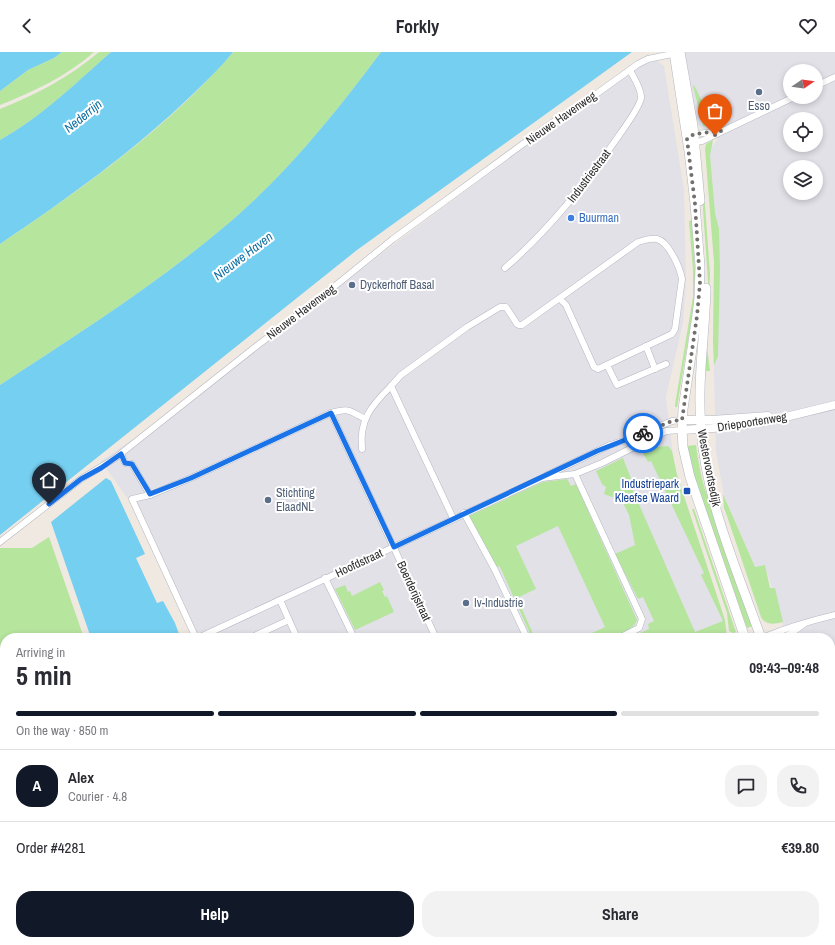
<!DOCTYPE html>
<meta charset="utf-8">
<style>
body{margin:0;font-family:"Archivo Narrow",sans-serif;background:#f2f2f3;color:#2b2b33;height:100vh;display:flex;flex-direction:column;font-size:15px;white-space:nowrap}
*{box-sizing:border-box;margin:0}
p{font-size:13px;color:#7c7c81}
.icon{flex:none;width:22px;height:22px;fill:none;stroke:currentColor;stroke-width:2;stroke-linecap:round;stroke-linejoin:round}
.map{position:relative;flex:1;overflow:hidden}
.panel{position:absolute;left:0px;top:581px;width:835px;height:312px;display:flex;flex-direction:column;background:#fff;border-radius:16px 16px 0 0;box-shadow:0 2px 6px #0003}
.panel>*{flex:none}
.needle{width:26px;rotate:77deg}
.tools{position:absolute;left:783px;top:12px;display:grid;gap:8px}
.tools a{display:grid;place-items:center;width:40px;height:40px;border-radius:50%;background:#fff;box-shadow:0 2px 6px #0003;font-size:20px}
.pin{position:absolute;display:grid;place-items:center;width:34px;height:34px;color:#fff;margin:-41px -17px;border-radius:50% 50% 50% 0;rotate:-45deg;box-shadow:0 0 4px #0007}
.pin .icon{rotate:45deg}
.courier{position:absolute;display:grid;place-items:center;width:40px;height:40px;margin:-20px;border:3px solid #1a73e8;border-radius:50%;background:#fff;color:#222;box-shadow:0 1px 5px #0007}
.head em{font-style:normal;font-weight:700}
.head div{display:flex;flex-direction:column-reverse}
.head{display:flex;align-items:center;justify-content:space-between;height:68px;padding:0 16px}
h1{font-size:26px;font-weight:700;line-height:30px}
.bar{display:grid;grid-template-columns:repeat(4,1fr);gap:6px 4px;align-content:center;height:48px;padding:0 16px}
.bar i{height:5px;border-radius:3px;background:#e1e1e2}
.bar .on{background:#111827}
.bar p{grid-column:span 4}
.line{display:flex;align-items:center;gap:10px;padding:0 16px;border-top:1px solid #e1e1e2}
.line div{flex:1}
.round{display:grid;place-items:center;flex:none;width:42px;height:42px;border-radius:16px;background:#f2f2f3}
.primary-button{display:flex;gap:8px;margin-top:auto;padding:8px 16px}
.primary-button a{flex:1;height:46px;border-radius:16px;background:#111827;color:#fff;font-size:16px;font-weight:700;line-height:46px;text-align:center}
.primary-button a+a{background:#f2f2f3;color:#2b2b33}
header{display:flex;justify-content:space-between;align-items:center;height:52px;padding:0 16px;background:#fff;font-size:18px;font-weight:700}
.map>svg:first-child{display:block}
.industrial{fill:#e3e1e8;fill-rule:evenodd}
.green{fill:#b6e59e}
.water{fill:#75cff0}
.lines{fill:none;stroke-linecap:round;stroke-linejoin:round}
.minor-casing{stroke:#b4b7c1;stroke-width:7}
.tertiary-casing{stroke:#b4b7c1;stroke-width:9}
.secondary-casing{stroke:#b4b7c1;stroke-width:10}
.minor{stroke:#fff;stroke-width:6}
.tertiary{stroke:#fff;stroke-width:8}
.secondary{stroke:#fff;stroke-width:9}
.done{stroke:#726f6d;stroke-width:4;stroke-dasharray:0 7.2}
.route{stroke:#1a73e8;stroke-width:5}
.service-dot{fill:#5c6f8a;stroke:#fff;stroke-width:1.5}
.shop-dot{fill:#3f7fe0;stroke:#fff;stroke-width:1.5}
.transit-dot{fill:#1a4fb4;stroke:#fff;stroke-width:1.5}
.labels{text-anchor:middle;dominant-baseline:central;stroke-width:4;stroke-linejoin:round;paint-order:stroke}
.service-label{font-size:12px;fill:#4e5e75;stroke:#fff;text-anchor:start}
.street-label{font-size:12px;fill:#2e2e2e;stroke:#fff}
.shop-label{font-size:12px;fill:#366cbe;stroke:#fff;text-anchor:start}
.transit-label{font-size:12px;fill:#164399;stroke:#fff;text-anchor:end}
.water-label{font-size:13px;font-style:italic;fill:#0d6fa3;stroke:#fff}
</style>
<header><svg class="icon" aria-label="back" viewBox="0 0 24 24"><path d="M15 5l-7 7 7 7"/></svg>Forkly<svg class="icon" aria-label="heart" viewBox="0 0 24 24"><path d="M12 20l-8-8c-3-5 5-10 8-4 3-6 11-1 8 4z"/></svg></header>
<div class="map">
<svg width="835" height="893" viewBox="0 0 835 893">
<rect width="100%" height="100%" fill="#efe9e1"/>
<g class="industrial">
<path d="M679,0H835V697L830,686V586H787L765,514L755,515L724,444L716,400L713,287L716,225L711,172L709,98L718,87L692,70ZM790,19H816V45H790ZM790,67H816V93H790ZM790,115H816V141H790Z"/>
<polygon points="648,2 664,14 684,138 686,229 683,271 666,345 674,412 723,568 727,586 194,586 130,450 101,409 142,381"/>
<polygon points="0,689 5,698 5,888 51,888 53,893 0,893"/>
<polygon points="830,816 835,826 835,893 336,893 334,888 830,888"/>
</g>
<g class="green">
<path d="M62,0H94C67,24 33,40 0,53V39L28,18L54,6Z"/>
<path d="M99,0H111C76,31 41,65 0,88V57C35,43 70,25 99,0Z"/>
<path d="M233,0H381C335,62 284,125 224,175C154,234 76,283 0,333V192C83,136 168,76 233,0Z"/>
<polygon points="694,33 715,75 703,74 693,34"/>
<polygon points="713,88 710,103 715,161 719,177 720,218 718,304 714,313 713,287 714,210 705,97 706,92"/>
<polygon points="701,100 710,221 707,295 710,319 706,319 705,303 708,229 703,157 704,137"/>
<polygon points="692,168 695,219 694,252 677,355 675,355 675,353 693,245 693,218 689,169"/>
<path d="M696,393C699,414 702,433 711,452L753,574L747,576L734,540L725,522L693,425L686,394Z"/>
<polygon points="668,394 672,399 677,423 725,568 727,586 695,586 694,585 629,586 649,577 648,572 654,569 643,545 638,547 615,502 635,493 629,463 622,449 604,442 606,435 602,432 596,419 623,406 632,429 631,434 695,580 723,569 701,523 704,521 651,409 648,410 641,398 644,396"/>
<path d="M567,427L571,434L576,432L637,568C635,576 619,584 611,586C603,588 590,586 581,586L605,575L558,474L516,494L536,537L517,546L535,586H532L500,515L494,513L483,493L469,464L543,430Z"/>
<path d="M723,442L755,515L765,513L770,536H775L783,570C774,572 766,574 761,565L727,464L724,456Z"/>
<polygon points="692,457 694,457 736,580 733,581 729,579 727,561"/>
<polygon points="49,485 84,586 5,586 5,605 0,597 0,496 32,496"/>
<polygon points="380,530 384,538 382,539 385,545 387,544 394,560 355,578 335,537 345,533 348,540 350,539 352,544"/>
<polygon points="5,607 5,698 0,689 0,611"/>
<polygon points="835,857 835,893 810,893 807,888 830,888 830,863"/>
<polygon points="103,888 186,888 188,893 106,893"/>
</g>
<g class="water">
<polygon points="0,0 62,0 54,6 28,18 0,39"/>
<path d="M111,0H233C221,15 207,28 193,42C134,99 68,146 0,192V88C41,65 76,31 111,0Z"/>
<path d="M381,0H632L357,198L0,483V333C76,283 154,234 224,175C284,125 335,62 381,0Z"/>
<polygon points="106,426 111,429 145,502 136,506 157,551 163,549 175,571 179,582 174,586 91,586 51,470"/>
<polygon points="239,888 325,888 327,893 241,893"/>
</g>
<g class="lines">
<defs>
<g id="minor">
<polyline points="816,34 835,25"/>
<polyline points="691,84 694,82 717,80"/>
<polyline points="692,89 695,90 702,89 794,45"/>
<path d="M505,216C550,177 586,131 620,82C625,75 640,54 641,46C642,37 633,25 630,18"/>
<polyline points="646,294 655,317"/>
<polyline points="607,313 617,333 666,312"/>
<polyline points="331,361 436,586"/>
<path d="M362,397C359,368 371,354 391,334"/>
<polyline points="121,402 125,411 132,412 150,443 132,447 196,586"/>
<polyline points="575,422 642,567 639,576 619,586"/>
<polyline points="547,423 610,393 626,388 672,369 682,368"/>
<path d="M150,443L191,426L331,361C349,356 349,358 365,367"/>
<polyline points="464,461 495,518 527,586"/>
<path d="M453,466L391,334L401,323L467,275L500,255H506L517,272L519,273H522L638,190C644,188 651,186 657,187C669,190 680,216 682,227L675,277L672,282L598,317L594,315L566,253L560,247"/>
<polyline points="0,490 81,427 114,407 254,296 325,242 393,187 553,70 581,53 638,12 648,7 677,1"/>
<polyline points="325,526 354,586"/>
<polyline points="280,548 297,586"/>
<polyline points="198,586 542,426 575,422 602,411 666,379 682,378"/>
<polyline points="250,586 289,568"/>
<path d="M762,586C786,576 810,569 835,563"/>
<polyline points="781,586 790,582 804,572"/>
<polyline points="830,850 835,847"/>
<polyline points="337,888 340,893"/>
<polyline points="714,888 716,893"/>
<polyline points="571,893 578,890"/>
<polyline points="728,893 739,888"/>
</g>
<g id="tertiary">
<polyline points="682,368 712,368 768,364"/>
<polyline points="682,378 713,376 769,369 835,353"/>
</g>
<g id="secondary">
<polyline points="674,0 689,99 695,152 700,214 699,245 697,263 683,357 682,378 683,395 690,425 745,586"/>
<polyline points="680,0 693,74 700,149"/>
<path d="M706,236C705,282 697,329 701,376C706,449 737,518 761,586"/>
<polyline points="830,740 835,751"/>
<polyline points="830,776 835,787"/>
</g>
</defs>
<use href="#minor" class="minor-casing"/>
<use href="#tertiary" class="tertiary-casing"/>
<use href="#secondary" class="secondary-casing"/>
<use href="#minor" class="minor"/>
<use href="#tertiary" class="tertiary"/>
<use href="#secondary" class="secondary"/>
</g>
<g class="lines">
<polyline class="done" points="643,381 672,369 682,368 697,264 700,231 695,152 687,87 694,82 721,79 715,83"/>
<polyline class="route" points="49,452 81,427 101,416 121,402 125,411 132,412 150,442 191,426 331,361 394,495 597,399 643,381"/>
</g>
<g class="service-dot">
<circle cx="759" cy="40" r="4"/>
<circle cx="352" cy="233" r="4"/>
<circle cx="268" cy="448" r="4"/>
<circle cx="466" cy="551" r="4"/>
</g>
<circle class="shop-dot" cx="571" cy="166" r="4"/>
<rect class="transit-dot" x="683" y="435" width="8" height="8" rx="2"/>
<g class="labels">
<g class="service-label">
<text x="759" y="54" text-anchor="middle">Esso</text>
<text x="360" y="233">Dyckerhoff Basal</text>
<text x="276" y="441">Stichting<tspan x="276" dy="14">ElaadNL</tspan></text>
<text x="474" y="551">Iv-Industrie</text>
</g>
<g class="street-label">
<text transform="translate(561 66) rotate(-35)">Nieuwe Havenweg</text>
<text transform="translate(589 124) rotate(-53)">Industriestraat</text>
<text transform="translate(301 260) rotate(-37)">Nieuwe Havenweg</text>
<text transform="translate(752 370) rotate(-9)">Driepoortenweg</text>
<text transform="translate(709 416) rotate(79)">Westervoortsedijk</text>
<text transform="translate(359 511) rotate(-25)">Hoofdstraat</text>
<text transform="translate(414 539) rotate(65)">Boerderijstraat</text>
</g>
<g class="shop-label">
<text x="579" y="166">Buurman</text>
</g>
<g class="transit-label">
<text x="679" y="432">Industriepark<tspan x="679" dy="14">Kleefse Waard</tspan></text>
</g>
<g class="water-label">
<text transform="translate(83 64) rotate(-39)">Nederrijn</text>
<text transform="translate(243 204) rotate(-37)">Nieuwe Haven</text>
</g>
</g>
</svg>
<div class="tools">
<a><svg class="needle" viewBox="-14 -14 28 28"><path d="M0-13l5 13h-10z" fill="#e53935"/><path d="M0 13l5-13h-10z" fill="#7c7c81"/></svg></a>
<a><svg class="icon" aria-label="locate" viewBox="0 0 24 24"><circle cx="12" cy="12" r="6"/><path d="M12 2v4M12 18v4M2 12h4M18 12h4"/></svg></a>
<a><svg class="icon" aria-label="layers" viewBox="0 0 24 24"><path d="M12 4l9 5-9 5-9-5zM3 14l9 5 9-5"/></svg></a>
</div>
<div class="pin" style="left:715px;top:83px;background:#ea580c"><svg class="icon" aria-label="bag" viewBox="0 0 24 24"><path d="M5 8h14l-1 12H6zM9 8a3 3 0 0 1 6 0"/></svg></div>
<div class="pin" style="left:49px;top:452px;background:#1f2937"><svg class="icon" aria-label="home" viewBox="0 0 24 24"><path d="M3 11l9-7 9 7M6 9v11h12V9"/></svg></div>
<div class="courier" style="left:643px;top:381px"><svg class="icon" aria-label="bike" viewBox="0 0 24 24"><circle cx="6" cy="16" r="4"/><circle cx="18" cy="16" r="4"/><path d="M6 16l4-8h5l3 8M10 8l3 8H6M13 5h3"/></svg></div>
<section class="panel">
<div class="head"><div><h1>5 min</h1><p>Arriving in</p></div><em>09:43–09:48</em></div>
<div class="bar"><i class="on"></i><i class="on"></i><i class="on"></i><i></i><p>On the way · 850 m</p></div>
<div class="line" style="height:72px"><b class="round" style="background:#111827;color:#fff">A</b><div><b>Alex</b><p>Courier · 4.8</p></div><a class="round"><svg class="icon" aria-label="chat" viewBox="0 0 24 24"><path d="M4 5h16v11H9l-5 4z"/></svg></a><a class="round"><svg class="icon" aria-label="phone" viewBox="0 0 24 24"><path d="M5 4h4l2 5-3 2q2 4 5 5l2-3 5 2v4C11 20 4 13 5 4z"/></svg></a></div>
<div class="line" style="height:52px"><div>Order #4281</div><b>€39.80</b></div>
<div class="primary-button"><a>Help</a><a>Share</a></div>
</section>
</div>
